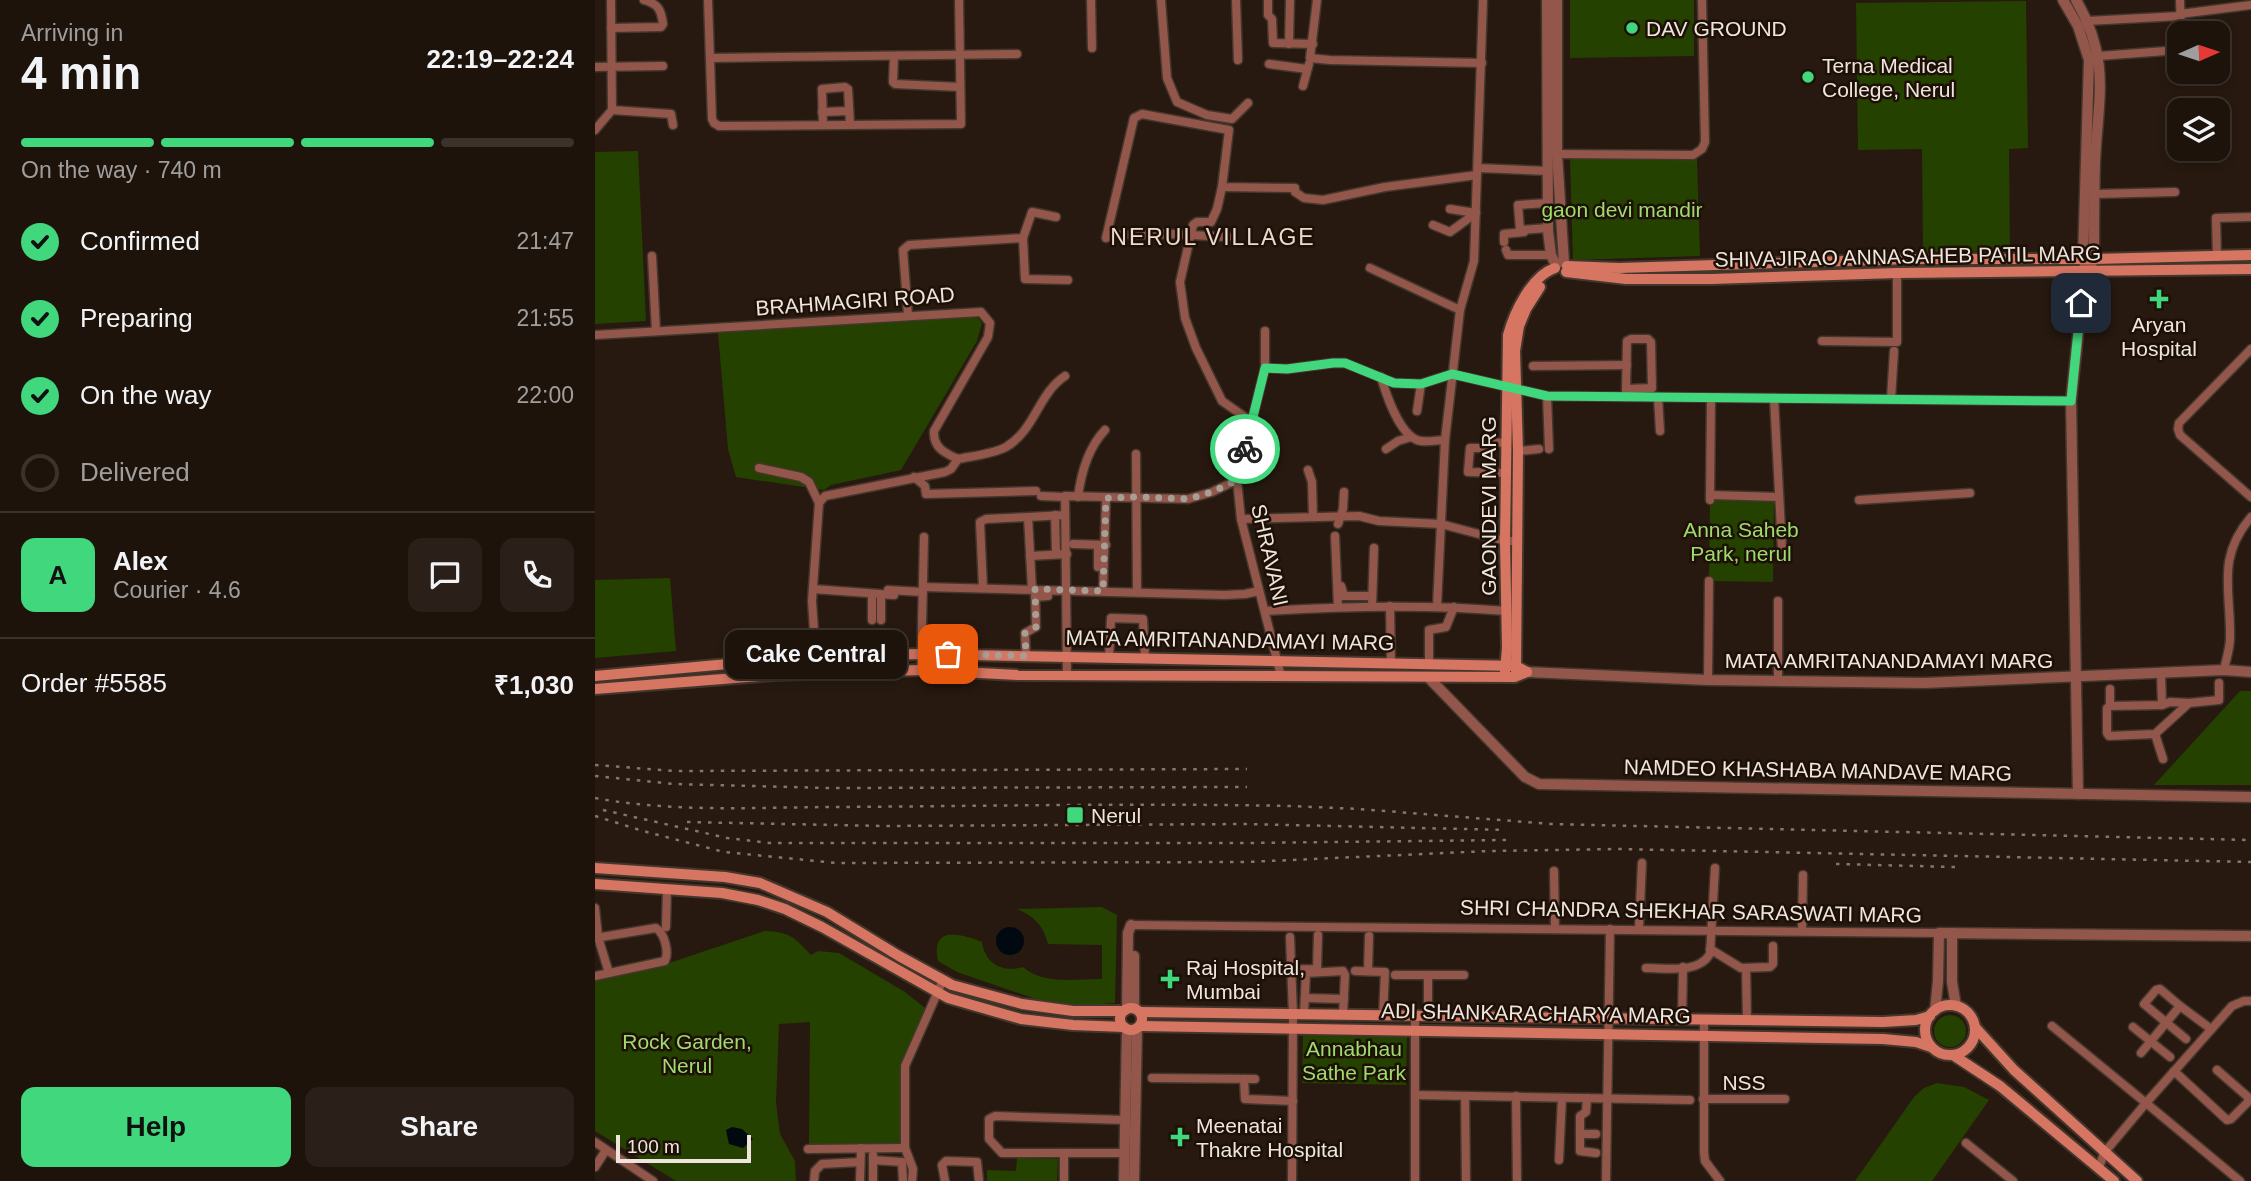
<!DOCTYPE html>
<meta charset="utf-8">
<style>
body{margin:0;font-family:Arial,sans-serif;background:#2a2019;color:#f1f3f6;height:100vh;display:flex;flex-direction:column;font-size:26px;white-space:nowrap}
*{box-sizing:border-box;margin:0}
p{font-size:23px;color:#a09e9d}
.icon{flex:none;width:38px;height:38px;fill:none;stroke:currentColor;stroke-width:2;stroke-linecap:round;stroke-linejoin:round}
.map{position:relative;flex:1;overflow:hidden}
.drawer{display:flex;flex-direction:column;background:#1d130b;width:595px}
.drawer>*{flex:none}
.needle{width:46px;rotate:87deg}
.tools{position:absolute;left:1572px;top:21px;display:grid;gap:14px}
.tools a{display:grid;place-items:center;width:63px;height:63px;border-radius:14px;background:#1d130b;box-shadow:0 4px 10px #0003,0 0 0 2px #3b322c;font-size:35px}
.scale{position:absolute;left:21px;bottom:18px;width:135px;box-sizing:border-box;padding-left:7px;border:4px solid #efe5de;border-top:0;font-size:19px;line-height:24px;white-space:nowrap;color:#efe5de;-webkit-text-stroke:5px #1d1006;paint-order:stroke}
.pin{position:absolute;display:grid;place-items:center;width:60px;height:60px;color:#fff;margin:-30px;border-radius:14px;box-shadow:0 4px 10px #0006}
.courier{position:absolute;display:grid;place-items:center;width:70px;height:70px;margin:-35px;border:5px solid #41d77c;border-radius:50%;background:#fff;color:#222;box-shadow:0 2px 9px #0007}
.bubble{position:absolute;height:49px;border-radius:14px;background:#1d130b;box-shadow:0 4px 10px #0003,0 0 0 2px #3b322c;font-size:23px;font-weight:700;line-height:49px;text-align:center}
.overview em{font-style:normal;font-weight:700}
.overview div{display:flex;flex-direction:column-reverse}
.overview{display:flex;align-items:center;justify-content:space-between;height:119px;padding:0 21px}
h1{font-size:46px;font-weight:700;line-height:52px}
.bar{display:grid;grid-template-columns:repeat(4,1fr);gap:10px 7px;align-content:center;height:84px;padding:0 21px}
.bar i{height:9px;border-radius:5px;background:#3b322c}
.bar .selected{background:#41d77c}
.bar p{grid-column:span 4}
.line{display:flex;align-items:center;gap:18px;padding:0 21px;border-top:2px solid #3b322c}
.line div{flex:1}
.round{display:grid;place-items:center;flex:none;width:74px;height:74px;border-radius:14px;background:#2a2019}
ol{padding:0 21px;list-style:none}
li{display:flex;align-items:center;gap:21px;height:77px}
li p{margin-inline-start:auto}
li .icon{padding:7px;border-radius:50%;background:#41d77c;color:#111;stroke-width:4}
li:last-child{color:#a09e9d}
li i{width:38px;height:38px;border:4px solid #3b322c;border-radius:50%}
.button{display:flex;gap:14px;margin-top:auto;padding:14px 21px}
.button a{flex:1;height:80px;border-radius:14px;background:#41d77c;color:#111;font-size:28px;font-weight:700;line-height:80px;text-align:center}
.button a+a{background:#2a2019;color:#f1f3f6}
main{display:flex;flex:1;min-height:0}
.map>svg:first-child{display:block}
.green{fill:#244100}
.water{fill:#010910}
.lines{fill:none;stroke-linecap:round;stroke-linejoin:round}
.minor-casing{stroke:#43362c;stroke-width:11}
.tertiary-casing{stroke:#43362c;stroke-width:13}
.secondary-casing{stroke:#43362c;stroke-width:14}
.minor{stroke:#92564a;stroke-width:8}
.tertiary{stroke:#92564a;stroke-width:10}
.secondary{stroke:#d67562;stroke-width:10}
.rail{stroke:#82766d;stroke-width:2.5;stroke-dasharray:3.5 7;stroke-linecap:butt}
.done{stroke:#a99e96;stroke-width:7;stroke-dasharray:0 12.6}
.route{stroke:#41d77c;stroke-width:9}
.poi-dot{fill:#41d77c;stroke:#1d1006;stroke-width:2.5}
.labels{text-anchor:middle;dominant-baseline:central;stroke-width:5;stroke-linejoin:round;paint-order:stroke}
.poi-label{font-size:21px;fill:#efe5de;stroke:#1d1006;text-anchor:start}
.park-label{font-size:21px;fill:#a0db6d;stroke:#1d1006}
.street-label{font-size:21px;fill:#efe5de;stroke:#1d1006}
.neighbourhood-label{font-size:23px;letter-spacing:2px;fill:#eedacd;stroke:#1d1006}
</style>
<main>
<section class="drawer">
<div class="overview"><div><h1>4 min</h1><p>Arriving in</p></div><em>22:19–22:24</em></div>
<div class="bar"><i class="selected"></i><i class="selected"></i><i class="selected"></i><i></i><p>On the way · 740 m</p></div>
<ol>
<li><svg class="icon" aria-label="check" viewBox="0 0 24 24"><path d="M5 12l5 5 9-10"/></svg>Confirmed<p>21:47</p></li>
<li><svg class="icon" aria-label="check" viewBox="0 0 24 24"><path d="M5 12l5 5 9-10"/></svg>Preparing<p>21:55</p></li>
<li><svg class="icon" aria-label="check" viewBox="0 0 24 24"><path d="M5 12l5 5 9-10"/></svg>On the way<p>22:00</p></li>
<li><i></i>Delivered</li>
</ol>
<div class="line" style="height:126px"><b class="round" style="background:#41d77c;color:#111">A</b><div><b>Alex</b><p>Courier · 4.6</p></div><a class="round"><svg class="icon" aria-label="chat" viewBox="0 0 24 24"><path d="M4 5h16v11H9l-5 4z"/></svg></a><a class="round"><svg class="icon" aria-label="phone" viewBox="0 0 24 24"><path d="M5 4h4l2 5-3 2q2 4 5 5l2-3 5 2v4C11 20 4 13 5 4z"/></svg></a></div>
<div class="line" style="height:91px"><div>Order #5585</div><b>₹1,030</b></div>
<div class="button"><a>Help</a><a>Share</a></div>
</section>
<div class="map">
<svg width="1656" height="1181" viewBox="0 0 1656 1181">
<rect width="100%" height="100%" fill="#27190f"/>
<g class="green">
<polygon points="975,0 1099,0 1099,56 975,58"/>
<polygon points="1431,1 1433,148 1414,149 1415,251 1328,252 1327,149 1263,150 1261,3"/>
<polygon points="43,151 51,321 0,324 0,152"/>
<polygon points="975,159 1102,159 1105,256 978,260"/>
<polygon points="276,317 374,317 383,318 387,323 382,341 306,470 236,485 229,490 141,477 133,449 123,333"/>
<polygon points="1115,500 1179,501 1178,582 1114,581"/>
<polygon points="75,578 81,651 0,658 0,580"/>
<polygon points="1645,691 1656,691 1656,785 1559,785"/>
<path d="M507,907L522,915L520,1003L490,1005L449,1002L362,972L343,961C335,924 367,934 387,942C390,964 408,973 428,967C447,985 483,979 507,979V945L453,944C448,925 440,917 422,909Z"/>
<path d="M170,931C195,932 199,937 216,955L223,951L244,953L310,992L330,1008L306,1063V1144H214L215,1022L184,1024L181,1102L185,1134L200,1161L201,1181H81L0,1131V980L71,964Z"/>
<circle cx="1355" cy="1031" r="16"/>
<polygon points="708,1036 812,1037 811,1085 707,1083"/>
<polygon points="1342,1083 1369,1087 1394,1100 1337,1181 1260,1181 1319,1097 1329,1088"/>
<polygon points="422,1158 463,1159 462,1181 392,1181 392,1170 421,1171"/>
</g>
<g class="water">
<circle cx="415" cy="941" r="14"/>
<polygon points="137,1127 147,1129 158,1139 148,1148 134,1144 131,1130"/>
</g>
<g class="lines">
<defs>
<g id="minor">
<polyline points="113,0 117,119 119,123 124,126 366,124 364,0"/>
<polyline points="496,0 497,48"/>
<polyline points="566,0 572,78 582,102 612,115 637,119 653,103"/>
<polyline points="641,0 643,60"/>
<polyline points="673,0 673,15 677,19 678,43 718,44"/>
<polyline points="722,0 715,58 735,60 887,63"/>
<polyline points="1585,0 1586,33"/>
<polyline points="1585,14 1656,5"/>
<polyline points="1492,21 1585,16"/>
<path d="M16,28L66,27L68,24C66,9 63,4 49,0"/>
<polyline points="694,44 695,0"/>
<polyline points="1504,56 1584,50"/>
<polyline points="299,57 298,82 300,84 365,87"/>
<polyline points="115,58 422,54"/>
<polyline points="674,64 712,69"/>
<polyline points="0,67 68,66"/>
<polyline points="708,86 714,64"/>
<polyline points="17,110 76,114 78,125"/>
<polyline points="227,112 254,111"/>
<polyline points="228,124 227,89 250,87 253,89 255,124"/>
<polyline points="0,130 17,110 16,0"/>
<polyline points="962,154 1098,155 1107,149 1110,142 1107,0"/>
<polyline points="883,168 953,171"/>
<polyline points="627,187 622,209 616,222 602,222 598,225 585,282 590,318 601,348 627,401 657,422"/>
<polyline points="1500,194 1580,192"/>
<polyline points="855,209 881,213"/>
<polyline points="461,217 437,212 428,238 430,279 473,280"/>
<polyline points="838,225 855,232 881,213"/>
<polyline points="953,228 925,230 923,205 953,203"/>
<polyline points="633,237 577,234 522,235 511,238 539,118 547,114 634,130 627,187 700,188 700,192 709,198 728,200 790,187 882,175"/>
<polyline points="909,242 909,234 929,232"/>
<polyline points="911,250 913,255 956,255"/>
<polyline points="57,256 61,331"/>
<polyline points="1622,257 1621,218 1656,217"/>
<polyline points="775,268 865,310"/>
<polyline points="313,315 308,250 314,245 428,238"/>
<polyline points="670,331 670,368 642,480 646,519 686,676"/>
<path d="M0,335L386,312L395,323L393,337L339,431C338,447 349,453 363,459C378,456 398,454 411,447C440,430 443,394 470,376"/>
<polyline points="1227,341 1302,342 1302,273"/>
<polyline points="1656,349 1584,423 1583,429 1585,435 1656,497"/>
<polyline points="938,366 1032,365"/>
<polyline points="670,368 692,369 738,363 750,363 799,383 826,384"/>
<path d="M786,377C791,394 804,433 822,440C829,443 842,440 850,440"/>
<polyline points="952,396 954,449"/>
<polyline points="1031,397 1031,389 1032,341 1036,339 1053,339 1056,342 1057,388 1031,389"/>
<polyline points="1063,397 1065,431"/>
<polyline points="1179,398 1187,549"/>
<polyline points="1296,399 1299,351"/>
<polyline points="822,411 826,384 857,374 952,396 1476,401"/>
<polyline points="791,449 803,441 816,437"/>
<polyline points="923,451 944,449"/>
<polyline points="541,454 542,592"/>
<polyline points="164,468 206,477 214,482 224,503"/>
<polyline points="713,470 717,482 718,517"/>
<polyline points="911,473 873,472 875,448 889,448 892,442 912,443"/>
<polyline points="319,477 330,486 331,494 441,491"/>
<polyline points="1115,495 1184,497"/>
<polyline points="446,496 470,497"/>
<path d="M483,497C486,473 493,448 510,430"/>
<polyline points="1115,500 1116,398"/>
<polyline points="1264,500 1375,493"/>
<polyline points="460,515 461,552"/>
<polyline points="433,517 470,515"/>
<polyline points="646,519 764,516 784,521 846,524 910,541 920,541"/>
<polyline points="743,524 748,509 749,492"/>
<polyline points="740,536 743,607"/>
<polyline points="478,544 511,545"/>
<polyline points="435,556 472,554"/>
<polyline points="503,567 503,545"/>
<polyline points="746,586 749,596 772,596"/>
<polyline points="328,587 629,595 650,594 664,591"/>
<polyline points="388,588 385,522 391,519 433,517 437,589"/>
<polyline points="218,589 299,595"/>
<polyline points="293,590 328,592"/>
<polyline points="508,591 511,498"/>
<polyline points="440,597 453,596"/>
<polyline points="1183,601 1183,681"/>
<polyline points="777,606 779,548"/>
<polyline points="795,606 796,664"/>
<polyline points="842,606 850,440 865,310 879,261 888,0"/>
<path d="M670,611C751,606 831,604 912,611"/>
<polyline points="277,620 277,594"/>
<polyline points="286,620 286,595"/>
<polyline points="431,656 430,633 441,627 440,589"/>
<polyline points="514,658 516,618 548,619 550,658"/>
<polyline points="834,665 834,630 851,627 859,607"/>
<polyline points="326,670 329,537"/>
<path d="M1629,670C1631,660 1635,648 1635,638C1636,590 1621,558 1656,517"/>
<polyline points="1566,673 1567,705 1515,706 1512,708 1512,733 1514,736 1560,734 1594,703 1624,700 1624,683"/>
<polyline points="222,674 217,601 224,503 230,496 350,472 356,469 363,459"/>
<polyline points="472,675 470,496 593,499 617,492 642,480"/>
<polyline points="1113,680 1114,581"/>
<polyline points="1567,705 1575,702 1594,703"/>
<polyline points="1515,706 1515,689"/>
<polyline points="1560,734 1568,759"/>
<polyline points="959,871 960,929"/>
<polyline points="0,908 3,937 14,973"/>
<polyline points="536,925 1344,933"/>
<polyline points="71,927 72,889"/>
<polyline points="1044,928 1047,863"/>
<polyline points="1207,931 1208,875"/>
<polyline points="695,937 698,1014 697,1181"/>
<path d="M0,938L61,928C70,934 74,952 70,961L0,976"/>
<polyline points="1115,949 1146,968 1175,967 1178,964 1178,946"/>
<path d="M1051,968C1073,968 1103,974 1115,954L1120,868"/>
<polyline points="1151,968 1152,1020"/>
<polyline points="666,970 722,969 723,935"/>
<polyline points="760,971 790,972 788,1015"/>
<polyline points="773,971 774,936"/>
<polyline points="800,975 833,975 833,1015"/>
<polyline points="833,975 869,975"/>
<polyline points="710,998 749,999"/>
<polyline points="1585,1006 1565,989 1561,990 1549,1004 1591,1039"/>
<polyline points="709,1014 711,973 748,971 750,975 748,1015"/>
<polyline points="1087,1019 1088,967"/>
<polyline points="1109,1020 1109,1152 1110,1161 1125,1181"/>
<polyline points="1457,1026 1551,1103 1509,1153 1504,1168"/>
<polyline points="1538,1027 1575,1057"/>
<polyline points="1546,1053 1585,1006 1616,1029"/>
<polyline points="1579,1071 1632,1120 1636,1119 1653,1102 1653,1097 1622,1070"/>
<polyline points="557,1078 660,1079"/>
<polyline points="649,1079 650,1099 698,1101"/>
<polyline points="820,1095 1095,1100"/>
<polyline points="870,1096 871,1181"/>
<polyline points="921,1096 922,1181"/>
<polyline points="992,1098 991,1112 985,1116 985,1151 1001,1153"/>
<polyline points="1108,1099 1190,1099"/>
<polyline points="985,1134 1001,1134"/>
<polyline points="0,1142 58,1181"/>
<polyline points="1371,1143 1418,1181"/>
<polyline points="213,1149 310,1148"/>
<polyline points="469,1153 407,1153 394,1139 394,1119 400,1116 530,1120"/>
<polyline points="278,1160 307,1162 308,1181"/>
<polyline points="964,1160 967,1098"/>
<polyline points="0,1167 11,1150"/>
<polyline points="219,1181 220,1171 227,1164 265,1162"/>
<polyline points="265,1181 266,1148"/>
<polyline points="278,1181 278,1155"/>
<polyline points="317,1181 318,1169 310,1148 310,1066 348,980"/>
<polyline points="350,1181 347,1165 351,1161 382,1162 384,1181"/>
<polyline points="469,1181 469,1153 530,1153"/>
<polyline points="820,1181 820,1015"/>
<polyline points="1011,1181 1015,929"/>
<polyline points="1645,1181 1551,1103 1637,1006 1649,1001 1656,1001"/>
</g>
<g id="tertiary">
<polyline points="952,0 953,231 956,255 961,265"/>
<polyline points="962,0 962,154 969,263"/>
<polyline points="1468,0 1483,26 1494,60 1488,259 1490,265"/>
<path d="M1481,0C1516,60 1503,98 1500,162C1499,194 1499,227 1499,259L1492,272L1488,287L1476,401L1483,794"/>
<polyline points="932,672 1113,680 1329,683 1629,670 1656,672"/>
<polyline points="833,677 930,777 944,784 1656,797"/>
<polyline points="1357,933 1357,982 1361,1006"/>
<polyline points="539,956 539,1008"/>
<polyline points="532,1009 533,933 536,925"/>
<polyline points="1340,1011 1343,981 1344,933 1656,936"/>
<polyline points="529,1181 532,1029"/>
<polyline points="539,1181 542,1028"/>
</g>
<g id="secondary">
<polyline points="972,266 1024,268 1317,259 1499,259 1656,255"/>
<polyline points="971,272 1031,279 1117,279 1302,273 1656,269"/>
<path d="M910,671L912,648L910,541L913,335C919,313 936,276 960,268"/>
<polyline points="921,671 923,451 920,351 924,326 931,309 945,287"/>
<polyline points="0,676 221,656 327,654 921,666 932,672"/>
<polyline points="0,689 180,675 326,670 423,675 920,677 932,672"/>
<polyline points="0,868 130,877 165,883 232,912 304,956 357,985 427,1004 478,1011 529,1011"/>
<polyline points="0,884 127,893 163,900 190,909 227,927 353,998 426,1019 478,1025 529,1027"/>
<circle cx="1355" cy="1030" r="25"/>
<circle cx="536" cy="1019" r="11"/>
<polyline points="545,1012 1288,1022 1321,1020 1335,1016"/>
<polyline points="545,1026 1288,1039 1321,1042 1336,1047"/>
<polyline points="1380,1027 1419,1070 1542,1181"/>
<polyline points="1358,1055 1405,1086 1519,1181"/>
</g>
</defs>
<use href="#minor" class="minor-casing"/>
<use href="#tertiary" class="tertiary-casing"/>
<use href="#secondary" class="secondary-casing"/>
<use href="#minor" class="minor"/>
<use href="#tertiary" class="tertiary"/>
<use href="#secondary" class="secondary"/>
<g class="rail">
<polyline points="0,765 80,771 652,769"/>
<polyline points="0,776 79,784 234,788 652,787"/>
<path d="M0,798C81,813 162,807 244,807C395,806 546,803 697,806L764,809L956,824L1656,840"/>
<polyline points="8,810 132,838 174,843 652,843 911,840"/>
<polyline points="0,816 48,831 129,852 242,863 652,862 894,851 1024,849 1656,862"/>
<polyline points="92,822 289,826 652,824 911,830"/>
<polyline points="1241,864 1360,867"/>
</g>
</g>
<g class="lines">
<polyline class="done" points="353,654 431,656 430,633 441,627 440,589 508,591 511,498 542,497 593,499 617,492 642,480 650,449"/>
<polyline class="route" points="650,449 670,368 692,369 738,363 750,363 799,383 826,384 857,374 952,396 1476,401 1486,303"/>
</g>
<g class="poi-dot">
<circle cx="1037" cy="28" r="7"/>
<circle cx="1213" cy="77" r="7"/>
<path d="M1560.5 288.5h7v7h7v7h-7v7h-7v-7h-7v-7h7z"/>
<rect x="471" y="806" width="18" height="18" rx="3.5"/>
<path d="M571.5 968.5h7v7h7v7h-7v7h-7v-7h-7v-7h7z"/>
<path d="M581.5 1126.5h7v7h7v7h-7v7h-7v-7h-7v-7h7z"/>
</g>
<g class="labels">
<g class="poi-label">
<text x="1051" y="28">DAV GROUND</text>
<text x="1227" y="65">Terna Medical<tspan x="1227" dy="24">College, Nerul</tspan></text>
<text x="1564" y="324" text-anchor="middle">Aryan<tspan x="1564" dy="24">Hospital</tspan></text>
<text x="496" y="815">Nerul</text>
<text x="591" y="967">Raj Hospital,<tspan x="591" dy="24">Mumbai</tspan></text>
<text x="601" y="1125">Meenatai<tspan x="601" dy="24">Thakre Hospital</tspan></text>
</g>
<g class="park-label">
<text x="1027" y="209">gaon devi mandir</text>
<text x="1146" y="529">Anna Saheb<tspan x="1146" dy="24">Park, nerul</tspan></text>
<text x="92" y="1041">Rock Garden,<tspan x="92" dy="24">Nerul</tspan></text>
<text x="759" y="1048">Annabhau<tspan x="759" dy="24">Sathe Park</tspan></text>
</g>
<g class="street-label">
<text transform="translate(1313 256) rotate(-1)">SHIVAJIRAO ANNASAHEB PATIL MARG</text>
<text transform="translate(260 301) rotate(-4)">BRAHMAGIRI ROAD</text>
<text transform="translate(893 506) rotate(-90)">GAONDEVI MARG</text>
<text transform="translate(675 555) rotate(77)">SHRAVANI</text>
<text transform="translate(635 640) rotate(1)">MATA AMRITANANDAMAYI MARG</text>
<text x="1294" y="660">MATA AMRITANANDAMAYI MARG</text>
<text transform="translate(1223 770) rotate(1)">NAMDEO KHASHABA MANDAVE MARG</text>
<text transform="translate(1096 911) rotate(1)">SHRI CHANDRA SHEKHAR SARASWATI MARG</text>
<text transform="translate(941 1013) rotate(1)">ADI SHANKARACHARYA MARG</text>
<text x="1149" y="1082">NSS</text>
</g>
<g class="neighbourhood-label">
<text x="618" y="237">NERUL VILLAGE</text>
</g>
</g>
</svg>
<div class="tools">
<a><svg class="needle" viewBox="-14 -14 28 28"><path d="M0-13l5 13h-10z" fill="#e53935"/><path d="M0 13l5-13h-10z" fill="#a09e9d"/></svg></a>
<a><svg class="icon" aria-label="layers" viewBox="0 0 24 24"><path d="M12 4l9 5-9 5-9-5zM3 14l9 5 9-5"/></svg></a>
</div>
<div class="scale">100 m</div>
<div class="pin" style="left:353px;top:654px;background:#ea580c"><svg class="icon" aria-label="bag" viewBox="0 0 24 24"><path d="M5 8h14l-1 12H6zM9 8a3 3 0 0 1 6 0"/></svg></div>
<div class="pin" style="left:1486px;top:303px;background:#1f2937"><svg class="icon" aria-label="home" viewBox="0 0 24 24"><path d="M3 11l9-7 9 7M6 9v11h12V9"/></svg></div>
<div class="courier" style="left:650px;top:449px"><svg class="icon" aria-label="bike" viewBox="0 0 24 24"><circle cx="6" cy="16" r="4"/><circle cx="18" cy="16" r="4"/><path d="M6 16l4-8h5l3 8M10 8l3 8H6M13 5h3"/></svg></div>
<div class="bubble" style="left:130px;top:630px;width:182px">Cake Central</div>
</div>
</main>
